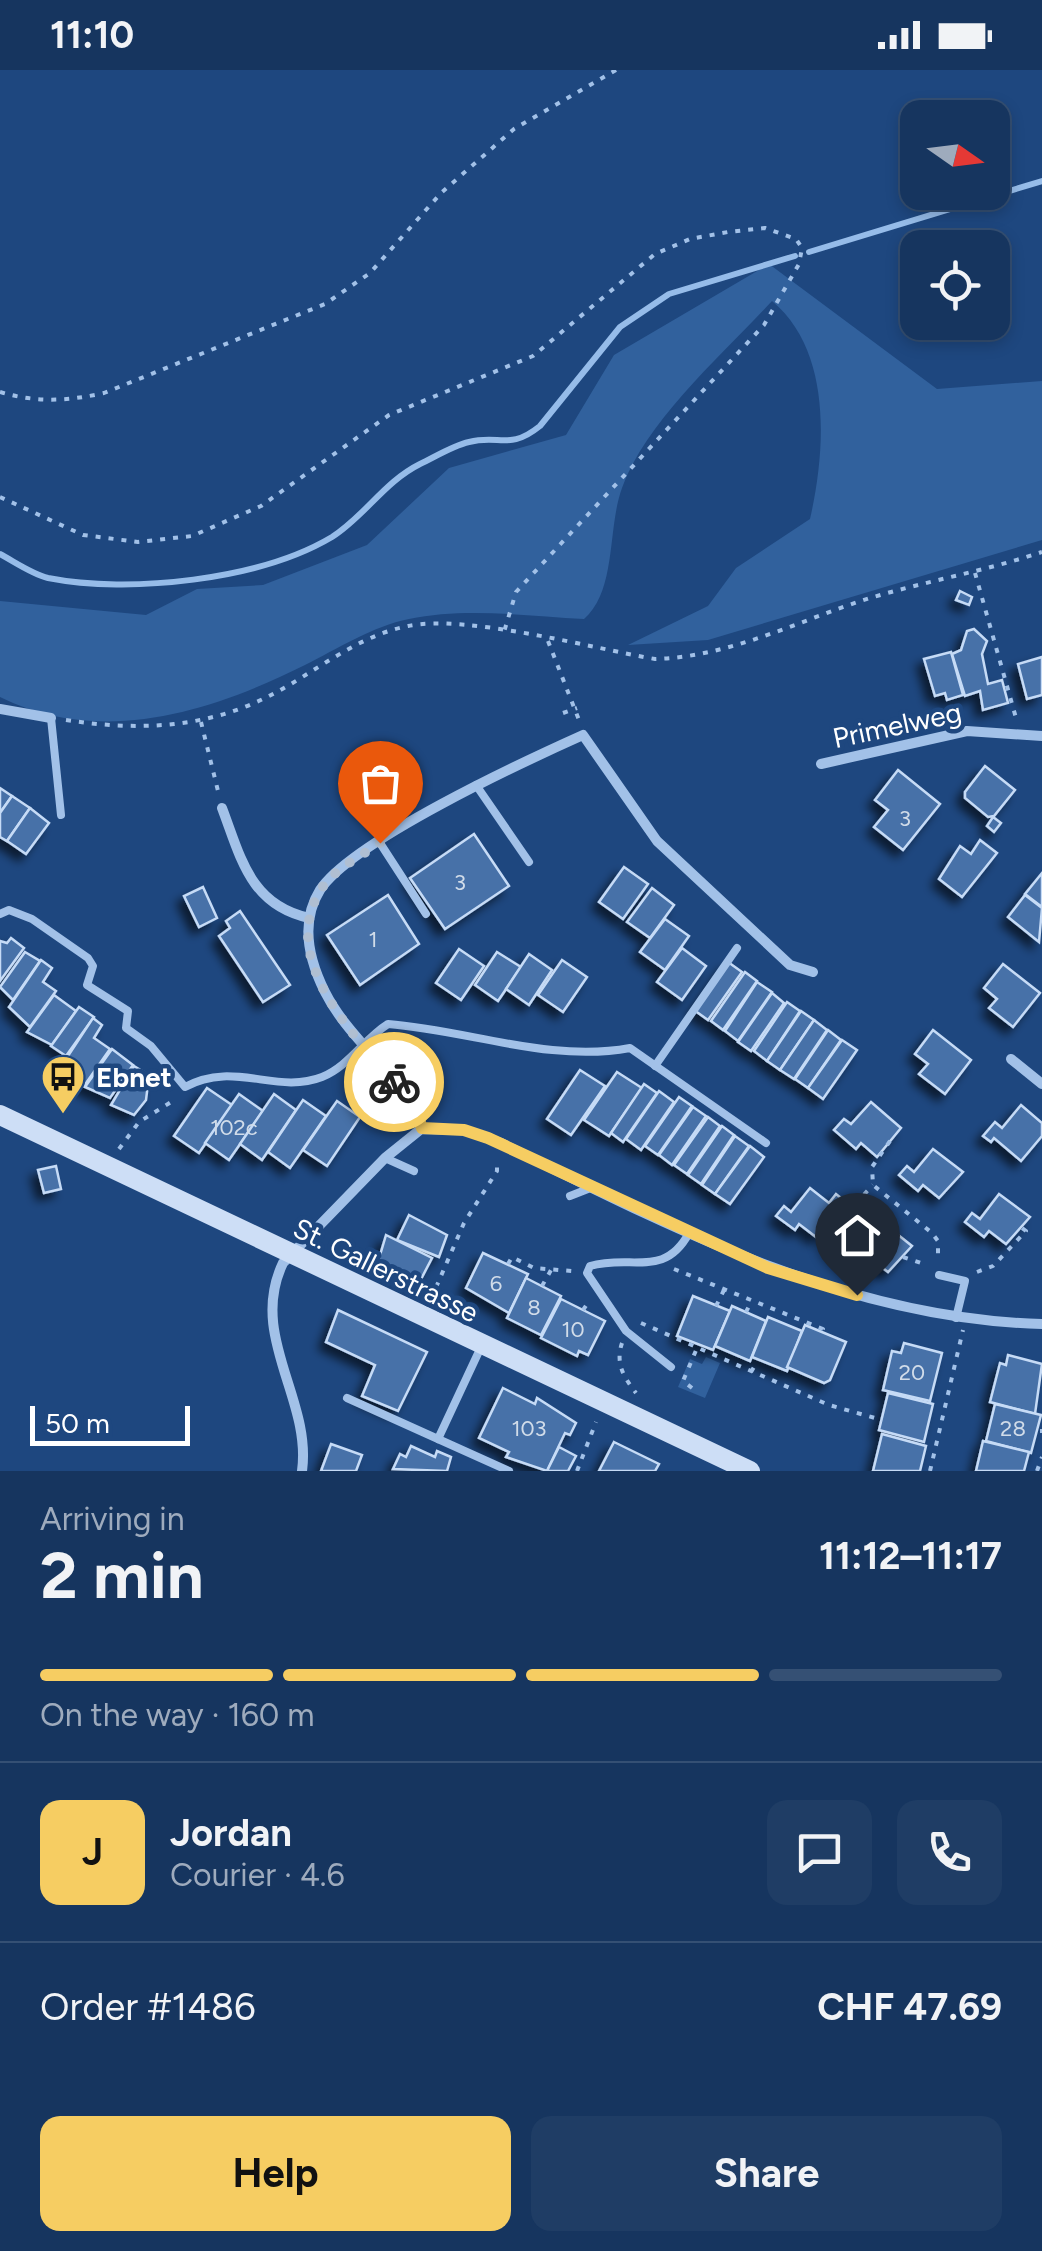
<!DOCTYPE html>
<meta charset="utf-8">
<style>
body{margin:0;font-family:Figtree,sans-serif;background:#1f3d65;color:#f1f3f6;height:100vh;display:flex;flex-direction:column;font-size:38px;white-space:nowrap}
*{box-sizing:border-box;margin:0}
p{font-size:32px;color:#9eabbd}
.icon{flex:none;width:55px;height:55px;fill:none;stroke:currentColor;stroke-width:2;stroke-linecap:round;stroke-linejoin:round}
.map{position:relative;height:1401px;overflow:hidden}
.details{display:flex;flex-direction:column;background:#16355f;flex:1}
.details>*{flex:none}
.needle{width:65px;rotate:104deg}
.tools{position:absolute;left:900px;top:30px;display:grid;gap:20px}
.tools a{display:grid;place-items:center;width:110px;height:110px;border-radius:20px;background:#16355f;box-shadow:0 5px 15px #0003,0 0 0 2px #355074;font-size:50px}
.scale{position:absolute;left:30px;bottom:25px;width:160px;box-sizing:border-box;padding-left:10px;border:5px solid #fff;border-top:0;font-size:28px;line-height:35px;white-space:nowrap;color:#fff;-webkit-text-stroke:8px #1e477f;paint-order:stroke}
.pin{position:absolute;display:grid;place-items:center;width:85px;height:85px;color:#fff;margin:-102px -42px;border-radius:50% 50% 50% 0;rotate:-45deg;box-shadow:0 0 10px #0007}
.pin .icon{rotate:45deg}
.courier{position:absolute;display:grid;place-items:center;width:100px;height:100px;margin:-50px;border:8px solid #f6cd62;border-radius:50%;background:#fff;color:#222;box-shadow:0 2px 12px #0007}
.head em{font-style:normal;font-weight:700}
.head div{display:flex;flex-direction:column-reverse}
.head{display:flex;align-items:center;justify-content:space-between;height:170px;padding:0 40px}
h1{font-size:65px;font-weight:700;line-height:75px}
.bar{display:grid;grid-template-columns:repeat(4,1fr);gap:15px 10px;align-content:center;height:120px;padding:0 40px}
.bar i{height:12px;border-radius:8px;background:#355074}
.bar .on{background:#f6cd62}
.bar p{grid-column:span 4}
.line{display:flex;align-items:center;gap:25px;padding:0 40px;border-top:2px solid #355074}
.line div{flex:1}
.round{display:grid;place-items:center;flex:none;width:105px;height:105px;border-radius:20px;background:#1f3d65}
.button{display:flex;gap:20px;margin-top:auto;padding:20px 40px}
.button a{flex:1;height:115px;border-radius:20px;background:#f6cd62;color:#111;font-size:40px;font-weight:700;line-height:115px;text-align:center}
.button a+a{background:#1f3d65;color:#f1f3f6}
.status{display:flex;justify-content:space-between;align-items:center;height:70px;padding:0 50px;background:#16355f;direction:ltr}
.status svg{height:28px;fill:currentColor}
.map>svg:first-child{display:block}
.green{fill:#31619d}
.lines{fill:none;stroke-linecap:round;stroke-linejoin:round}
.stream{stroke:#96bce9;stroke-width:6}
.building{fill:#4771a8;stroke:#c6dbf6;stroke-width:2.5;filter:url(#shadow)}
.path{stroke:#a2c1e8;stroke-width:4;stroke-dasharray:5 8;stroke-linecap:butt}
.lane{stroke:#a2c1e8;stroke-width:8}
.street{stroke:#a2c1e8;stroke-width:10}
.secondary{stroke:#cddef6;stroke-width:20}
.done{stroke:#b0bfd2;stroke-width:10;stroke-dasharray:0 18}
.route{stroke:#f6cd62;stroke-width:12}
.labels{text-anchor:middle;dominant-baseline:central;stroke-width:9;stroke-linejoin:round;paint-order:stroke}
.number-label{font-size:22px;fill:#d1dce9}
.street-label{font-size:28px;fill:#fff;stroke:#1e477f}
.poi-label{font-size:28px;font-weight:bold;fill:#fff;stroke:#1e477f;text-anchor:start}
</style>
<div class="status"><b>11:10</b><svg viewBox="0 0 49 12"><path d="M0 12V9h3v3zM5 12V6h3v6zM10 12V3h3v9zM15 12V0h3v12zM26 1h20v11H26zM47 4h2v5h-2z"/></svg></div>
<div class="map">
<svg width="1042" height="1401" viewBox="0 0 1042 1401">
<defs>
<filter id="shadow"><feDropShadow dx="-7" dy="7" stdDeviation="5" flood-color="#0009"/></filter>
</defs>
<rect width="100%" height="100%" fill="#1e477f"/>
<g class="green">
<path d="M769,194L937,319L1042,311V470L708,570L628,575L708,536L736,498L810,449C826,379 832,281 772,231C724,283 646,351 622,418C607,459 617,520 584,549C527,546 465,537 409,549C373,556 337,579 305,595C211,642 100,677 0,627V531L146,545L197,519L263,515L367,475L449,398L566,365L614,285Z"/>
<polygon points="706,1287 720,1293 705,1328 678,1317 690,1289 702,1294"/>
</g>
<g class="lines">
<g class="stream">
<polyline points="809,182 1042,111"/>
<path d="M0,484C15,492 32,504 48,508C129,524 260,510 332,467C365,446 384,412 420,394C435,387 452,376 469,372C500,364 509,381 540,356L620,257L669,224L795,186"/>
</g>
</g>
<g class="building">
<polygon points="960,521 972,527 969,535 956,530"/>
<polygon points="974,559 987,571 982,584 988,614 1002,610 1008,633 983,640 980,621 965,626 952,584 961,580 967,561"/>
<polygon points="951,582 963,625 947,630 945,623 935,626 924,589"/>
<polygon points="1042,587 1042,625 1027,629 1018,594"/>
<polygon points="985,696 1015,720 994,746 988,747 965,728 965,722"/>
<polygon points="898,700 940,734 903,780 874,757 888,740 875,730"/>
<polygon points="0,718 12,726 0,743"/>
<polygon points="12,726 30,738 7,771 0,767 0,743"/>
<polygon points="30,738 49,753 26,784 7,771"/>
<polygon points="993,747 1001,753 994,762 987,756"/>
<polygon points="474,764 509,816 445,859 410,808"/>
<polygon points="980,770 997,783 962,827 939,809 960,776 971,784"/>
<polygon points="624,797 648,814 623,849 599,832"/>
<polygon points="1042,803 1042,837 1025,824"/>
<polygon points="203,817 217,848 199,857 184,826"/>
<polygon points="652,818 674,835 650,868 627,852"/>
<polygon points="388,825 419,874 360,915 327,865"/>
<polygon points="1025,825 1042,838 1039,872 1008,847"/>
<polygon points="240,841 290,915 263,932 219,866 230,858 226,851"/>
<polygon points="665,849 689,866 665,900 640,882"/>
<polygon points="11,868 24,878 0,911 0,871 7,873"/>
<polygon points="682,878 706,896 682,930 657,912"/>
<polygon points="459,879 484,896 461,930 436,913"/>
<polygon points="25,882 40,891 13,930 0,917"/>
<polygon points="497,882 521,897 498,931 475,915"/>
<polygon points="529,884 552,900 529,935 506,919"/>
<polygon points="41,890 52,898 43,912 56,921 30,957 9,937"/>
<polygon points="562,890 587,907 563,942 538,925"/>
<polygon points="728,892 742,902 708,950 694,940"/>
<polygon points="1003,894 1040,923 1013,957 989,938 997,929 984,918"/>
<polygon points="745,902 757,911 723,960 711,951"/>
<polygon points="757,912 772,922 738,971 725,961"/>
<polygon points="772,923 784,933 751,981 738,972"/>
<polygon points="54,925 76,941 52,975 27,962"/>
<polygon points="787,932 800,941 767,991 754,981"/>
<polygon points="79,937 94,947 66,986 51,976"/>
<polygon points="801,941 814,950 780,1000 767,991"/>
<polygon points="93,948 102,955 94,968 110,979 84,1016 62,995"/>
<polygon points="814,950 827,960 794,1009 780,1000"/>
<polygon points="828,960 841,970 808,1018 795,1009"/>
<polygon points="933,960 971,990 945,1024 919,1004 928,994 915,984"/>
<polygon points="842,970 857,980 823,1029 808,1018"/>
<polygon points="112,979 133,995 110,1028 85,1017"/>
<polygon points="134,996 147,1004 144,1010 148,1014 146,1030 134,1045 111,1035"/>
<polygon points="580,1000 605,1016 571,1065 547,1049"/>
<polygon points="617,1002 642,1018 609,1066 584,1050"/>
<polygon points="644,1014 657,1023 623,1072 611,1063"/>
<polygon points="207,1018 232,1035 199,1083 174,1066"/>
<polygon points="659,1021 674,1032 641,1080 626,1069"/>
<polygon points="239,1024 263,1041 229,1090 205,1073"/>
<polygon points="274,1024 296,1040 262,1090 240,1074"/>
<polygon points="679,1027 692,1036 658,1085 645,1076"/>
<polygon points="303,1030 326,1046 290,1098 268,1082"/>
<polygon points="337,1031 360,1047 327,1096 303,1080"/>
<polygon points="871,1032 901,1058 877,1087 861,1073 856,1079 834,1060 844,1049 851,1054"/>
<polygon points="1021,1035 1042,1053 1042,1066 1021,1091 994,1068 991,1072 983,1066 995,1052 1002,1058"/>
<polygon points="693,1037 706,1046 672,1095 659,1085"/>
<polygon points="708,1047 720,1056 687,1104 674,1095"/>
<polygon points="722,1056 734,1065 701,1114 688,1105"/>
<polygon points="735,1066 749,1076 715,1124 702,1115"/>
<polygon points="750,1076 764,1087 730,1134 715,1124"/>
<polygon points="933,1079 963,1102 939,1128 923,1115 918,1121 899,1105 907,1096 914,1102"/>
<polygon points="56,1096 61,1119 44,1123 38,1100"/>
<polygon points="810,1118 829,1133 836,1124 850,1135 816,1167 799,1154 795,1160 776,1146 784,1136 791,1142"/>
<polygon points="999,1124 1030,1147 1006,1174 989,1161 984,1167 965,1152 972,1143 980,1149"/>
<polygon points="409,1145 447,1165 439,1187 397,1170"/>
<polygon points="882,1152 912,1176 888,1202 871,1189 863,1199 845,1185 856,1171 863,1176"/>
<polygon points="386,1165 432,1188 419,1213 378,1192"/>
<polygon points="483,1183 528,1204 509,1243 466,1218"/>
<polygon points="526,1208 561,1226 541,1265 507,1248"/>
<polygon points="693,1226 730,1241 713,1280 677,1266"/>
<polygon points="561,1229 605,1251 588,1285 579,1281 577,1286 541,1268"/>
<polygon points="732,1236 766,1251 750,1291 715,1276"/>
<polygon points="338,1240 427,1282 398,1341 362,1326 375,1295 326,1272"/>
<polygon points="768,1247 802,1261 787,1301 752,1287"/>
<polygon points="805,1255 846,1272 830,1310 824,1313 787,1297"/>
<polygon points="904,1273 942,1283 930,1331 883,1320 892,1281 901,1283"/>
<polygon points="1008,1285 1042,1294 1035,1344 990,1332 1000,1293 1006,1295"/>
<polygon points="503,1318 535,1334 537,1328 576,1353 570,1365 565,1363 547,1401 506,1387 509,1382 479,1368"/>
<polygon points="888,1323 933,1334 924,1372 879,1360"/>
<polygon points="995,1334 1041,1345 1031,1383 986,1371"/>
<polygon points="882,1364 926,1376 920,1401 873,1401"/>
<polygon points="983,1371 1029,1382 1024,1401 976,1401"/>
<polygon points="614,1372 659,1394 655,1401 599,1401"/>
<polygon points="331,1374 362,1385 356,1401 321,1401"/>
<polygon points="411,1376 435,1387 437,1381 451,1387 447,1401 393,1399 400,1384 406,1387"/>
<polygon points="559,1377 576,1386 568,1401 547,1401"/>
</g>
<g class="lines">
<g class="path">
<path d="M0,322C37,333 68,331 104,323L325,234L370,203L441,123L514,59L616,0"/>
<polyline points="0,427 83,465 138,472 192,466 261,436 389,345 533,286 655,184 690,169 728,162 765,158 796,169 802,178 799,194 764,255 516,522 504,562"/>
<polyline points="975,503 1016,648"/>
<polyline points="548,571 579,650"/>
<polyline points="563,643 577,638"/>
<path d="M66,650C137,661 207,659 273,624C317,601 357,566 408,556C467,544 591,578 655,589C730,587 800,550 870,528C927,511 985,501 1042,482"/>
<polyline points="201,652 219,725"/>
<polyline points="890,1071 872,1097 873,1115 932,1163 938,1171 938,1191"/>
<polyline points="119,1079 139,1052 176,1029"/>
<polyline points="855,1134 873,1115"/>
<polyline points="903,1187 927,1195"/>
<polyline points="508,1194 512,1187 534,1198 572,1201"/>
<polyline points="674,1199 823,1259 822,1262"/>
<polyline points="977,1202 993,1196 1026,1161 1022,1158"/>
<polyline points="542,1216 551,1200"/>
<polyline points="431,1229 464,1153 497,1101 497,1090"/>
<polyline points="716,1236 724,1220"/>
<polyline points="583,1240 590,1230"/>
<polyline points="746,1242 751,1232"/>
<polyline points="641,1253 829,1335 882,1350"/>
<path d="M622,1273C615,1294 624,1307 636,1323"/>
<polyline points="751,1302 757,1292"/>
<polyline points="692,1318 683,1311 697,1278"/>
<polyline points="1042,1359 1042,1363"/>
<polyline points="577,1401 596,1352"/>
<polyline points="930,1401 963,1260"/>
<polyline points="1037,1401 1042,1387"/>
</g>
<g class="lane">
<polyline points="51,648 61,745"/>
<polyline points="476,715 529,792"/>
<polyline points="380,773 426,844"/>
<path d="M0,844L9,840L32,849L88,888L93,896L87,915L128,941L126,958L151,976L185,1017C234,990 276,1025 322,1007C349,996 364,969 388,954C468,960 550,993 630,978L766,1073"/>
<polyline points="655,996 737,878"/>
<polyline points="385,1088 414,1101"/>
<polyline points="570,1126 593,1117"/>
<polyline points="939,1205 965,1211 956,1248"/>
<polyline points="481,1277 438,1369 509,1401"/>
<path d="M671,1297L626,1261L587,1203L590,1196C631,1184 664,1209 689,1163"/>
<polyline points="347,1328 438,1369"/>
</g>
<g class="street">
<polyline points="0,639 51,648"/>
<polyline points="821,694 967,661 1042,666"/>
<path d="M222,738C241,788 250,835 309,848"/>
<polyline points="1011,989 1042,1014"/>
<path d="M421,1059C404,1006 350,972 325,922C309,890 300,852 320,820C352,771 525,691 583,665L657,771L790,895L813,902"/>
<path d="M302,1401C312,1329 248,1266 283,1193L385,1088L421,1059L464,1060L501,1073C672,1158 847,1249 1042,1254"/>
</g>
<polyline class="secondary" points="0,1045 750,1401"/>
</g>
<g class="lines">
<path class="done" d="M380,773C360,787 332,800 320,821C279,890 353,964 394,1012"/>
<polyline class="route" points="394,1012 414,1037 422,1058 464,1060 488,1068 768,1198 857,1225"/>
</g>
<defs>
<symbol id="bus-pin" viewBox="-11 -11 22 30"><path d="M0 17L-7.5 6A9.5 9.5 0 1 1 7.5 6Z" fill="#f6cd62" stroke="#1e477f"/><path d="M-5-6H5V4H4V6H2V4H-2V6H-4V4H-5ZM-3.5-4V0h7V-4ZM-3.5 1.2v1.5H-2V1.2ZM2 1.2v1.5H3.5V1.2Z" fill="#111"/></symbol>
</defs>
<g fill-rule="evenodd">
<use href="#bus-pin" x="38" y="982" width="50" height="68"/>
</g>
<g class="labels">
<g class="number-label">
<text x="905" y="748">3</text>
<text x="460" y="812">3</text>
<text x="373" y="869">1</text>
<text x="234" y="1057">102c</text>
<text x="496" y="1213">6</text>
<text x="534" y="1237">8</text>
<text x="573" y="1259">10</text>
<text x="912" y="1302">20</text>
<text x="529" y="1358">103</text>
<text x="1013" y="1358">28</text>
</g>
<g class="street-label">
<text transform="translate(897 655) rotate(-12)">Primelweg</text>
<text transform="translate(386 1200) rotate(26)">St. Gallerstrasse</text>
</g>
<g class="poi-label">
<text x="96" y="1007">Ebnet</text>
</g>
</g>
</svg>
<div class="tools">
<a><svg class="needle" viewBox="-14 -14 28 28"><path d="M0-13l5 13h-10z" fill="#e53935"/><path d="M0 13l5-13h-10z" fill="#9eabbd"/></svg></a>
<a><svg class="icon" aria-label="locate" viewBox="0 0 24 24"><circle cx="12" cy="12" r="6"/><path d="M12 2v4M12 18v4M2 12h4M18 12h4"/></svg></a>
</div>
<div class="scale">50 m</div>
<div class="pin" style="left:380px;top:773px;background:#ea580c"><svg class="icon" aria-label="bag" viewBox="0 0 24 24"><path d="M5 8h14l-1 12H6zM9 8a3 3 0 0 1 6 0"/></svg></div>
<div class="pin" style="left:857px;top:1225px;background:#1f2937"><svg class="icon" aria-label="home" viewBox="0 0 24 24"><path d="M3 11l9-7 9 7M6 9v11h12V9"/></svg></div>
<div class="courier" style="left:394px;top:1012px"><svg class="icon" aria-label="bike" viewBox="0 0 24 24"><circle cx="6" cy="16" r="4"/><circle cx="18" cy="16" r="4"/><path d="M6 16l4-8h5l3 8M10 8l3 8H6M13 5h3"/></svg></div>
</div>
<section class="details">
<div class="head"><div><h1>2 min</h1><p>Arriving in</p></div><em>11:12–11:17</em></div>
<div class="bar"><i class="on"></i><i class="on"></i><i class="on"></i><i></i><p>On the way · 160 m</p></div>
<div class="line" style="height:180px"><b class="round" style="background:#f6cd62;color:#111">J</b><div><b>Jordan</b><p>Courier · 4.6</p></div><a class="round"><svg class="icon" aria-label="chat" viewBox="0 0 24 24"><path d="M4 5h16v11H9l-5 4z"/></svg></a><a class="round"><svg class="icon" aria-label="phone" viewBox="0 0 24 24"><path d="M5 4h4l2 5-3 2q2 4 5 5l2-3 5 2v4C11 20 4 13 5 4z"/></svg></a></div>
<div class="line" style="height:130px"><div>Order #1486</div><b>CHF 47.69</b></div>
<div class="button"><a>Help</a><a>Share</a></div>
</section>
